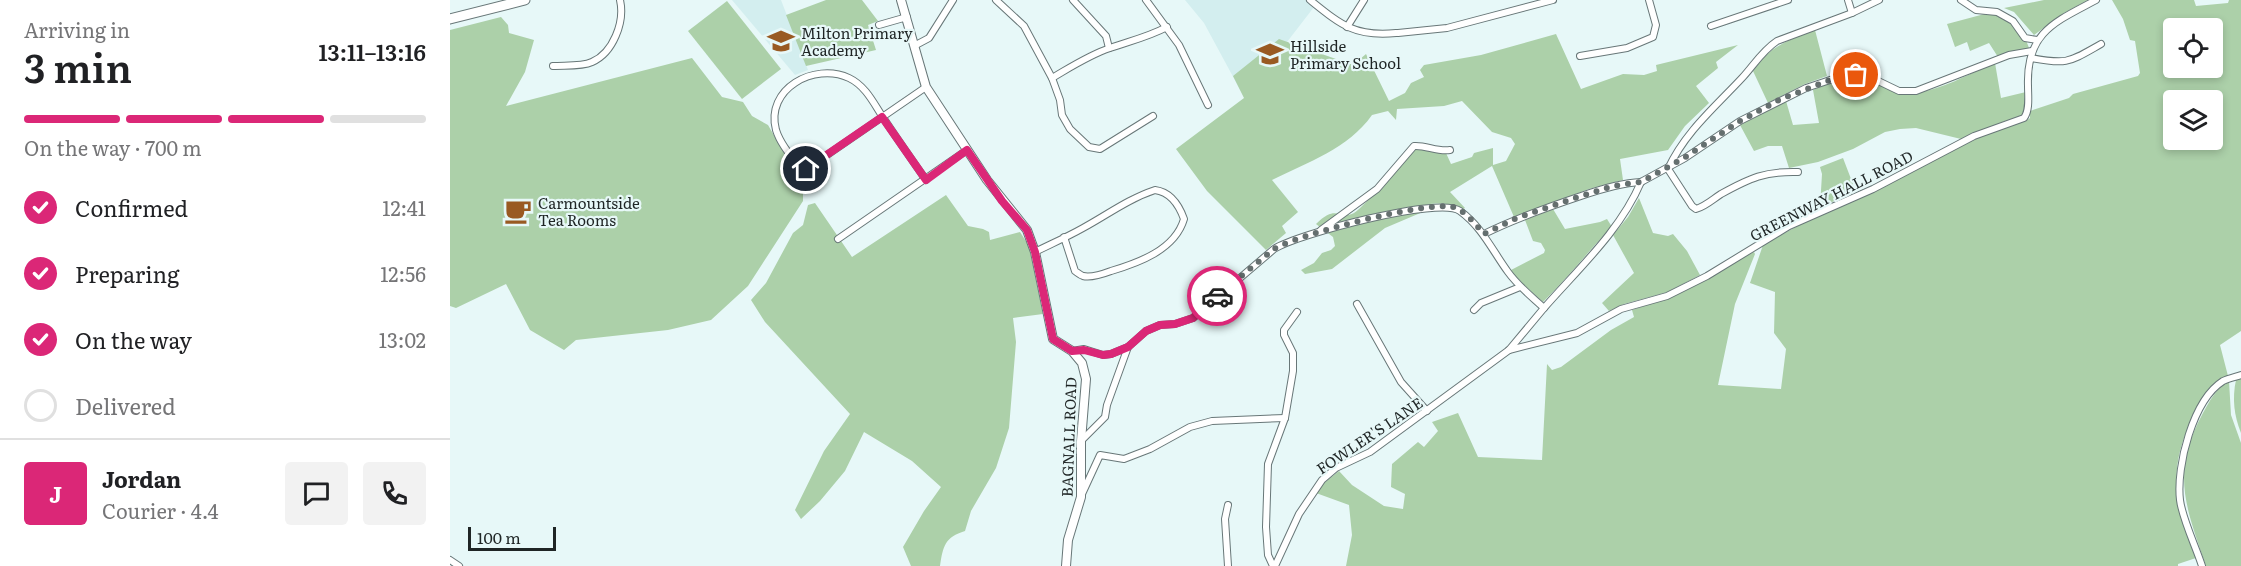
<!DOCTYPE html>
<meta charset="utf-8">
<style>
body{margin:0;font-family:Literata,serif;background:#f2f2f2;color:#202124;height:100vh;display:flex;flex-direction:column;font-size:22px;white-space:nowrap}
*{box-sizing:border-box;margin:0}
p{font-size:20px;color:#757577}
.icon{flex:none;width:33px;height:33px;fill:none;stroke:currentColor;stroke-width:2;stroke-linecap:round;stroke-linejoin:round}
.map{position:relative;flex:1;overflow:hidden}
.side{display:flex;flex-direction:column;background:#fff;width:450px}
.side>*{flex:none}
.buttons{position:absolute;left:1713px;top:18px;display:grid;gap:12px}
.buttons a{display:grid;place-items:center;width:60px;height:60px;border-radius:6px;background:#fff;box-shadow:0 3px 9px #0003;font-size:30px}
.scale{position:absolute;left:18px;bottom:15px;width:88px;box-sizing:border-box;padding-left:6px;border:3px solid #1f2525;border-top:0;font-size:16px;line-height:21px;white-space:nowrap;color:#1f2525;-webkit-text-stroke:4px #e7f8f8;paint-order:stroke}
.pin{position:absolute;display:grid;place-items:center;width:51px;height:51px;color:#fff;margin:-26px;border:3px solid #fff;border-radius:50%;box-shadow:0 2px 6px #0007}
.courier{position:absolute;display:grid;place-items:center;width:60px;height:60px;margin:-30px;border:4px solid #db2777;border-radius:50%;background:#fff;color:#222;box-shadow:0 2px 8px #0007}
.head em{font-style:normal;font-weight:600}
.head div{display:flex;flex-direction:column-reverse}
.head{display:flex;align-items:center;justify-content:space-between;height:102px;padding:0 24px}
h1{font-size:39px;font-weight:600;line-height:45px}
.bar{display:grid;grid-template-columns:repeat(4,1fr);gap:9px 6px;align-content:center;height:72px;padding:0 24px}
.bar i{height:8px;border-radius:4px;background:#e0e0e0}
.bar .active{background:#db2777}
.bar p{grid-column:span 4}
.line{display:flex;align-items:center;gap:15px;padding:0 24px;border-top:2px solid #e0e0e0}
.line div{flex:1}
.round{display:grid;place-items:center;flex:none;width:63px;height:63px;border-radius:6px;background:#f2f2f2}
ol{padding:0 24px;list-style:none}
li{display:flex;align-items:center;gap:18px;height:66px}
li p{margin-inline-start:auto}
li .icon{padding:6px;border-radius:50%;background:#db2777;color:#fff;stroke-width:4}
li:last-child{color:#757577}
li i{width:33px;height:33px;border:3px solid #e0e0e0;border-radius:50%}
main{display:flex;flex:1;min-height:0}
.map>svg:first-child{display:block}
.built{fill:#d3eeef}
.green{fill:#acd0a9;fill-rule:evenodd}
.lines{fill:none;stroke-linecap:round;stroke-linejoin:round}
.minor-casing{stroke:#687778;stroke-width:8}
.tertiary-casing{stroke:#687778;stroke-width:10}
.primary-casing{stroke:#687778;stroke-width:11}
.minor{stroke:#fff;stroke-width:6}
.tertiary{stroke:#fff;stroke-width:8}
.primary{stroke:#fff;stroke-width:9}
.done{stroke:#656f6f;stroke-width:6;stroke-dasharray:0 10.8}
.route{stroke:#db2777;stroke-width:8}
.labels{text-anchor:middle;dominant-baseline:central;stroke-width:4.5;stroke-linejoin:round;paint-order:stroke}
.poi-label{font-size:15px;fill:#1f2525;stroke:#e7f8f8;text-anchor:start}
.street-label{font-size:15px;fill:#1f2525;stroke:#e7f8f8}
</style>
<main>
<section class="side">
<div class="head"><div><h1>3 min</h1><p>Arriving in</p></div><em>13:11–13:16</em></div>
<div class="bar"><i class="active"></i><i class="active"></i><i class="active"></i><i></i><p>On the way · 700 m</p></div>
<ol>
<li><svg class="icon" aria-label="check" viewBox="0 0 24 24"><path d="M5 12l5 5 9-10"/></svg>Confirmed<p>12:41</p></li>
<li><svg class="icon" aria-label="check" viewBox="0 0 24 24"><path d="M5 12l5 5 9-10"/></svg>Preparing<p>12:56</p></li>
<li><svg class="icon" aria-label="check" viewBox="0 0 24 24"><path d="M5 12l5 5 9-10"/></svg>On the way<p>13:02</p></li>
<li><i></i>Delivered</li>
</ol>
<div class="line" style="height:108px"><b class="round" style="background:#db2777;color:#fff">J</b><div><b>Jordan</b><p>Courier · 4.4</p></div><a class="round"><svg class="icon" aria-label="chat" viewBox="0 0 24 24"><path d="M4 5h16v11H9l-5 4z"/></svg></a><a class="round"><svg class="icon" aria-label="phone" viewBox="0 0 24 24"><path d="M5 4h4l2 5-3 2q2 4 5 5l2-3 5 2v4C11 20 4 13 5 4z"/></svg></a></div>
</section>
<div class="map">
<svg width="1791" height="566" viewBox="0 0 1791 566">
<rect width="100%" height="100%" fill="#e7f8f8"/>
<g class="built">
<polygon points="282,0 331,0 358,70 345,75"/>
<polygon points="735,0 856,0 864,7 837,42 903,65 794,97 754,23"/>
</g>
<g class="green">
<polygon points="376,0 412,0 428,21 418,25 426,50 356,66 336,15"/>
<polygon points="1594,0 1638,0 1614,13 1584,35 1564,12 1554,8"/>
<path d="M1662,0H1744L1746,6L1778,3L1779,0H1791V331L1770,345L1778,376C1759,383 1752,398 1743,416C1716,474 1726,500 1746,558L1728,564V566H896L902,535L899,505L866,493L874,483L889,471L902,485L934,506L953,509L955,494L941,487L942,464L968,442L974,447L988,431L982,422L1008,413L1028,457L1092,460L1097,364L1102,370L1111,367L1161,330L1184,317L1182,310L1208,301L1304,252L1305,254L1285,304L1268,385L1331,389L1336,349L1324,333L1325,292L1300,283L1313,245L1353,223L1535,133L1576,121L1580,118V111L1619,98L1623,94L1688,76L1690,73L1685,41L1680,40L1673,19ZM1724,28H1762V68H1724ZM1724,100H1762V140H1724Z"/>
<polygon points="277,1 331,69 292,99 238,31"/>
<path d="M1542,12C1557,21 1574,30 1579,48L1548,57L1539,43L1520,51L1517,42L1505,47L1497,24Z"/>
<polygon points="51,17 58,25 59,33 84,40 75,72 56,106 242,58 272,97 293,102 302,116 318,125 353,186 353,201 298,286 261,320 218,330 126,340 114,350 80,330 56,284 6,308 0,306 0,30"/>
<path d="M1365,30L1377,76L1355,84L1318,103L1303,71C1321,45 1337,41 1365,30Z"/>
<path d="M1106,34L1131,89L1173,74L1194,75L1207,71L1206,65L1288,45L1266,62L1268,68L1246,86L1259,103L1235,126L1218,150L1170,159L1173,180L1139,189L1064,217L1042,166L1000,192L1015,208L1013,209C1000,204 990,202 976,205L975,211L935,228L882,269L855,274L851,270L864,263L872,253L881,250L885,246L883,237L866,224C888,203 888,221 904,213C907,211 911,207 914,204C933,187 948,168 966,149L996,153L1001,164L1022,157L1024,153L1043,148V165L1056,161L1065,144L1061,138L1042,132L1012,101L994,106L947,109L946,120L938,111L922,115C898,149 858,162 822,180L848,212L832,226L836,233L816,250L757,191L726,149L794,98L783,76L829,39L903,65L916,54L939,101L955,93L961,83L974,77L970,70L974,65L1031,55Z"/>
<path d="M1545,63L1551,98L1576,92V111L1571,118L1555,121L1511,139L1466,128L1450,129L1435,132L1403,149L1368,162L1339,168L1332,146H1318L1304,151L1290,125L1303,115L1336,101L1343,125L1369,123L1363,90C1381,82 1408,72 1427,82C1439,89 1446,95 1461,93C1492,91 1517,74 1545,63Z"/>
<polygon points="1393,158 1406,192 1370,207 1372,174 1370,167"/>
<path d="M496,195L518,226L533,229L539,232L540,240L570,232L579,246L593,314L563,318L566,342L559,428L546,468L521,511L515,531C495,537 493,546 490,566H461L453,547L474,511L491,487L462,461L414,432L395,471L370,501L351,519L345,510L374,451L400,414L315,322L301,300L316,283L343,233L353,225L358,205L365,203L402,257Z"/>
<polygon points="1189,198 1203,233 1218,236 1223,234 1237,251 1250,275 1218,292 1174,304 1159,311 1152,303 1184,273 1163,235 1178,217"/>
<path d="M1103,209L1115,229L1150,222L1157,219L1162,227C1138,251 1118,278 1093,302L1068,280L1061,270L1094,253L1095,250L1091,243L1083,241L1075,220Z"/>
<path d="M1791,378V433C1784,416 1782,398 1786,380Z"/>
<path d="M1779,381L1781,415L1791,443V566H1756C1736,507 1720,473 1753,413C1759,402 1767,387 1779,381Z"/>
</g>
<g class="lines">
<defs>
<g id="minor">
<polyline points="546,0 574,26 602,78 610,100 612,115 620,129 639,147 650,149 703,116"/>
<polyline points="623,0 656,36 659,48"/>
<polyline points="696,0 729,45 758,105"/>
<path d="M860,0C891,25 905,37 946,33"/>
<polyline points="1398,0 1402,13"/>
<polyline points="1511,0 1526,10 1547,12 1563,21 1575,38 1587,40"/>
<polyline points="429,25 457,17"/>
<polyline points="1261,26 1338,0"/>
<polyline points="897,27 914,0"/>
<polyline points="948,33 997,28 1103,0"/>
<polyline points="464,46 479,38 503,0"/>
<polyline points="1130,56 1177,48 1203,37 1206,25 1199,0"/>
<path d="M1581,58C1618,65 1619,62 1651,44"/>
<path d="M103,66C114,65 131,67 142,62C163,53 175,22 170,0"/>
<path d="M602,78C621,67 639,55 660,48C680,41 698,37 717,27"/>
<path d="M1348,172C1315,171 1300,178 1271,194C1263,199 1256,206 1246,209L1242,206L1218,169C1235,132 1265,107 1292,78C1304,65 1312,51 1327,41L1402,13L1429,0"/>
<path d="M476,180C462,160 448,140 434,119C424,104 416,86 399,78C364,62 315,89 326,130C330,143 342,158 351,168L361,166L476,87"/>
<polyline points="1191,182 1235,158 1290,121 1356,88 1380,80 1406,76 1422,78 1449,91 1466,91 1559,55 1582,51"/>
<path d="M871,230L927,189L964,146C976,145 987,152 1000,150"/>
<path d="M1034,234C1066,218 1098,207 1131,196C1151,189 1170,183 1191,182"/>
<polyline points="388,239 517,150"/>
<path d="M585,252C601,244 617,237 633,228C657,215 678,199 705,190C720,192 729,205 734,219C725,250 688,263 661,271C653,274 641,278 633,276C630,275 628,273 625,271L614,237"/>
<polyline points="907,304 951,382 977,411"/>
<path d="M1094,308C1129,268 1170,231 1191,182"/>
<polyline points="1024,310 1031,303 1070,287"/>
<path d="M1059,350L1127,333L1171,309L1217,296L1257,276L1339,226L1423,189L1524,136L1574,118C1580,110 1578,96 1578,86C1576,32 1605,22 1646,0"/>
<path d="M622,351L634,349L653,355L661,354L678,347L696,331L710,325L725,324L743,318L824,249C847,234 990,196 1010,211C1032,227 1042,250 1058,272C1068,286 1081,296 1094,308L1059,350L920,452L886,468L872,480L849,514L825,566"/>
<polyline points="631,441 655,417 657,405 678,347"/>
<polyline points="632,494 650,455 674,459 700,449 740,427 762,421 835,418"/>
<polyline points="0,560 9,566"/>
<polyline points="778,566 775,519 778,505"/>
<polyline points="823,566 818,555 816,527 818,464 835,418 843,371 843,353 834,335 834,330 847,312"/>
<path d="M1752,566C1746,547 1732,518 1730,500C1726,466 1743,400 1773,381C1779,378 1785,377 1791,375"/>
</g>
<polyline id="tertiary" points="451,0 476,87 537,180 577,230 585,252 603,339 622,351 632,363 636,379 631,441 631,497 618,540 616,566"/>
<polyline id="primary" points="0,19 75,0"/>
</defs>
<use href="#minor" class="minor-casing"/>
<use href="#tertiary" class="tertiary-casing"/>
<use href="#primary" class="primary-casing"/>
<use href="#minor" class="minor"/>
<use href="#tertiary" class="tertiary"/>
<use href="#primary" class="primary"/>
</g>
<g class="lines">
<path class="done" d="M767,296L824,249C849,234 976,201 1003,207C1015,210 1026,225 1034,234L1067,218L1125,198L1163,186L1191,182L1234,158L1290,121L1331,99L1380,80L1406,75"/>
<polyline class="route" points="356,169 432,117 476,180 517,150 552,201 577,230 585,252 603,339 622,351 634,350 653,355 661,354 678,347 696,331 710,325 725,324 743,318 767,296"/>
</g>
<defs>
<symbol id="school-bare" viewBox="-9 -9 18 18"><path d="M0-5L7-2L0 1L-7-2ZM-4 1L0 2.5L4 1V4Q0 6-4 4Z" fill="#995a22" stroke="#e7f8f8" stroke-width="2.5" paint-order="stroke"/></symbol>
<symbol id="cafe-bare" viewBox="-9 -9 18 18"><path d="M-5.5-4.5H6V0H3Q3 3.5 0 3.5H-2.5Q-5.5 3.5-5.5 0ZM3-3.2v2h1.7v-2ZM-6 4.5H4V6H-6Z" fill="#995a22" stroke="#e7f8f8" stroke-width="2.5" paint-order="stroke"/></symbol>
</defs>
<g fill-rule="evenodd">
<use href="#school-bare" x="312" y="22" width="38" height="38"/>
<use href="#school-bare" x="801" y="35" width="38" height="38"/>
<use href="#cafe-bare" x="49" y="192" width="38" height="38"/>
</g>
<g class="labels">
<g class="poi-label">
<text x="351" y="32">Milton Primary<tspan x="351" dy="17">Academy</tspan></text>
<text x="840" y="45">Hillside<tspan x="840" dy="17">Primary School</tspan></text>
<text x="88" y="202">Carmountside<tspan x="88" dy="17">Tea Rooms</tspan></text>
</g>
<g class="street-label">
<text transform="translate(1381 195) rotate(-27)">GREENWAY HALL ROAD</text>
<text transform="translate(919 435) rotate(-34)">FOWLER'S LANE</text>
<text transform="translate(618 437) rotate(-88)">BAGNALL ROAD</text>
</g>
</g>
</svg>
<div class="buttons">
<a><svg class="icon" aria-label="locate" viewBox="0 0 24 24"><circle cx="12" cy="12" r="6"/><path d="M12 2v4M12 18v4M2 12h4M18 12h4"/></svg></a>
<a><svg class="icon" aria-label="layers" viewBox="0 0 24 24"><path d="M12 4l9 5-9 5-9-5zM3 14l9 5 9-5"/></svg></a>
</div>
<div class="scale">100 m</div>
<div class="pin" style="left:1406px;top:75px;background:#ea580c"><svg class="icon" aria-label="bag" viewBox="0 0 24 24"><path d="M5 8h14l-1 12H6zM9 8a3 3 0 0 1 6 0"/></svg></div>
<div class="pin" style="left:356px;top:169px;background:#1f2937"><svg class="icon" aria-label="home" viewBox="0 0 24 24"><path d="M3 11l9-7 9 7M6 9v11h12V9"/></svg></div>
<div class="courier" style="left:767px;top:296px"><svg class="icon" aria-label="car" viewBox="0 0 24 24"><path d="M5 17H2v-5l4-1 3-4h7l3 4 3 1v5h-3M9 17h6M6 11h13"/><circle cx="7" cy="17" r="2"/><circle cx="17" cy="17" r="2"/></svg></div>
</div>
</main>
